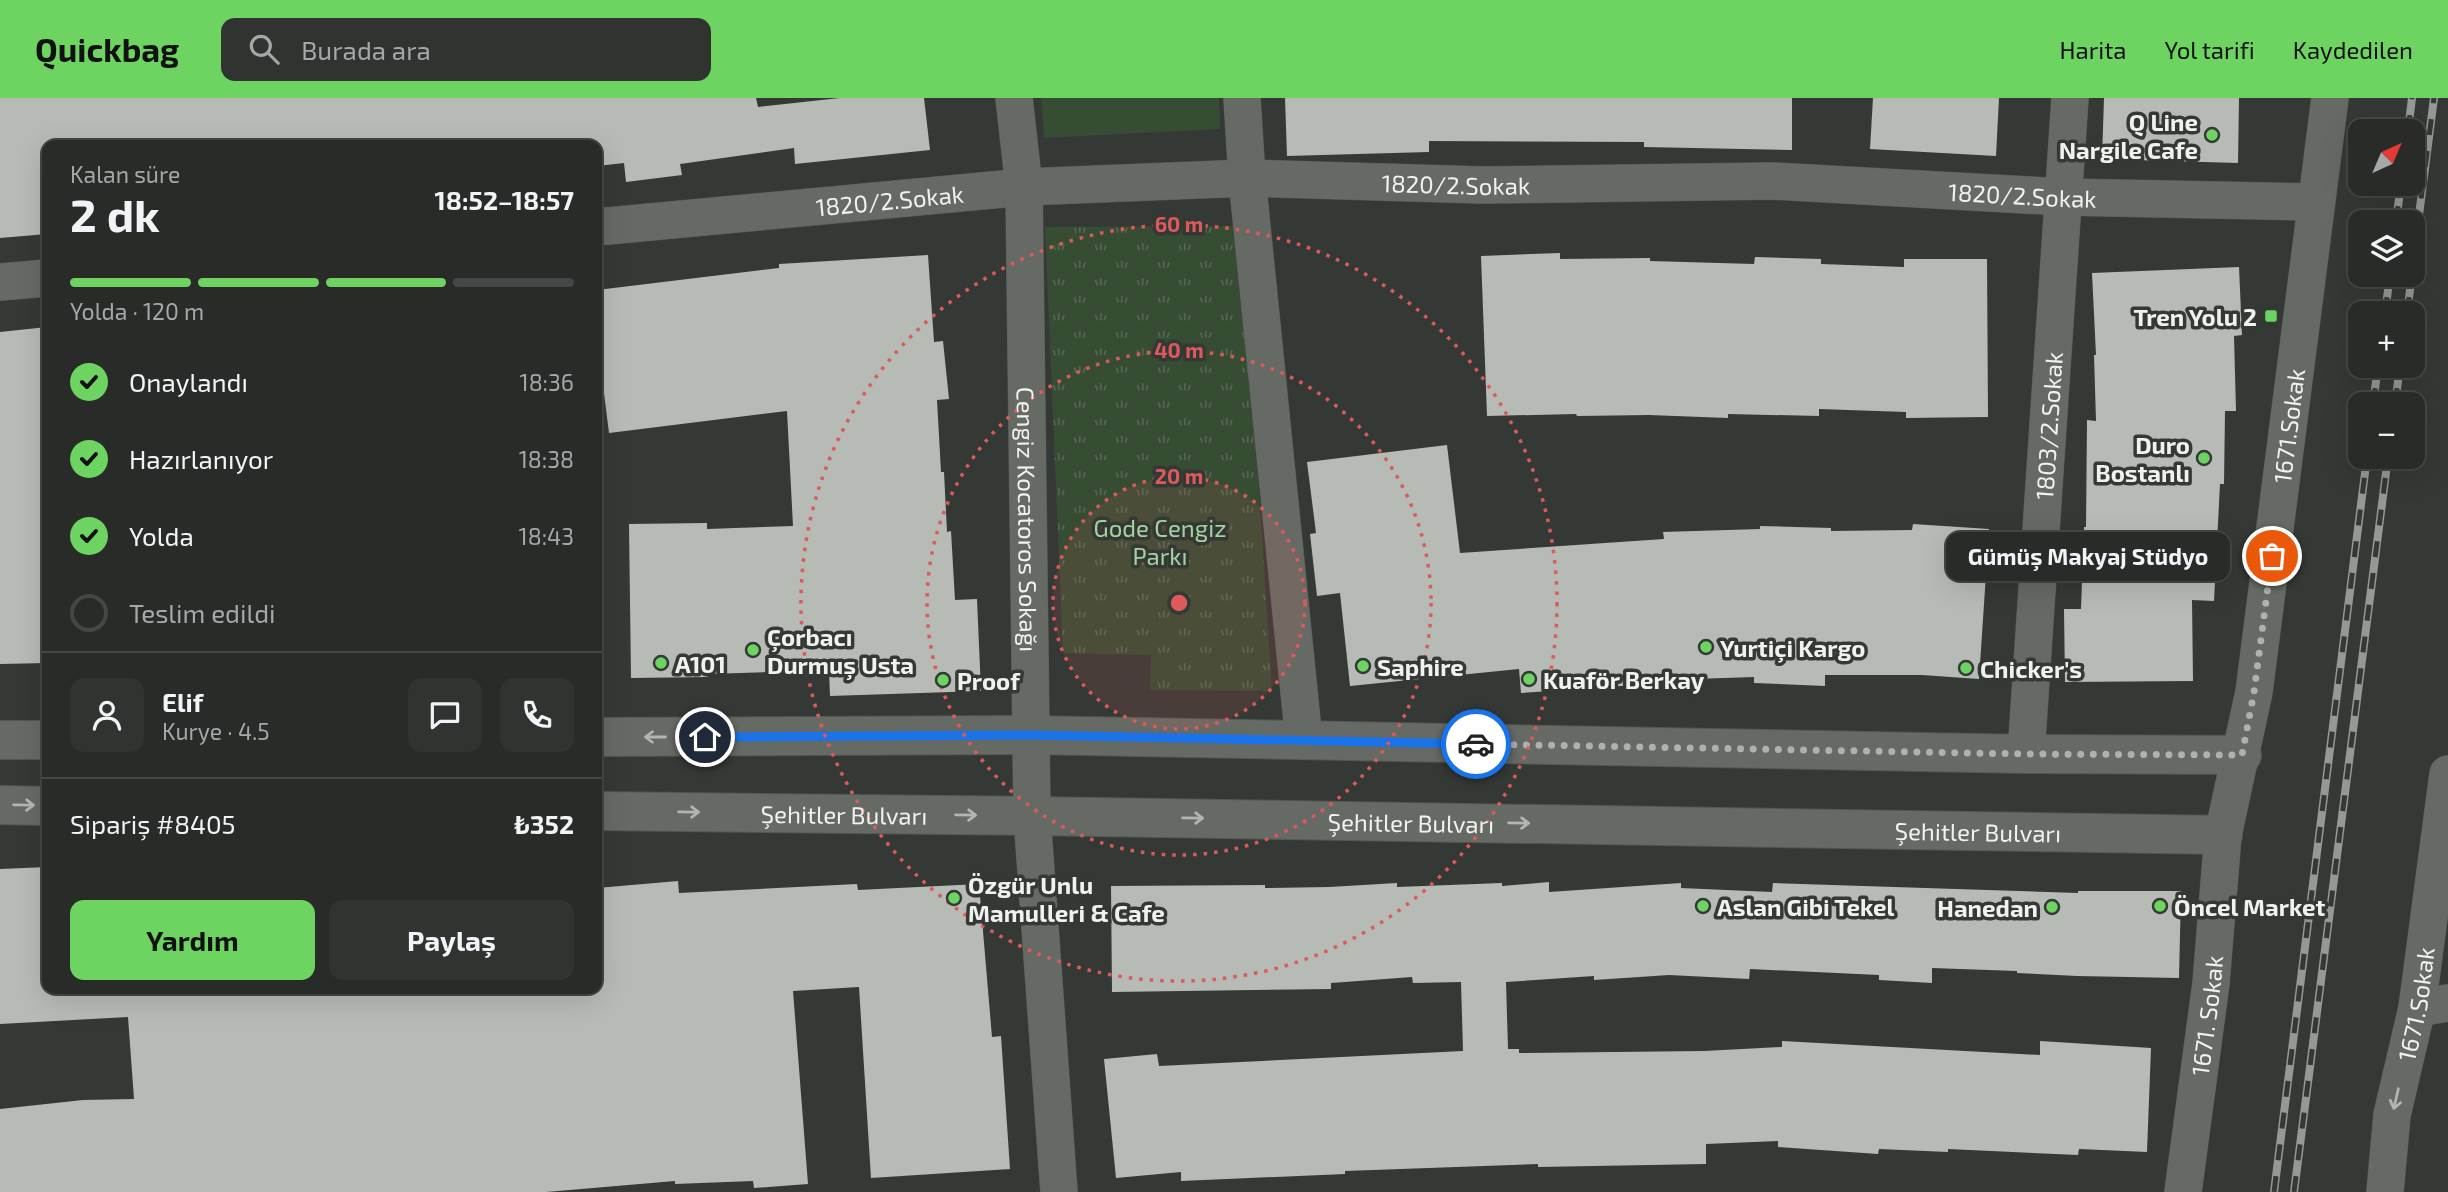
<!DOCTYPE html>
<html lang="tr">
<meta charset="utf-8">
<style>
body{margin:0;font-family:"Exo 2",sans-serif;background:#303330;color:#f1f3f6;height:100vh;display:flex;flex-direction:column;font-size:26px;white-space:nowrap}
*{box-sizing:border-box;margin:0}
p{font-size:23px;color:#a5a7a8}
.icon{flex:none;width:38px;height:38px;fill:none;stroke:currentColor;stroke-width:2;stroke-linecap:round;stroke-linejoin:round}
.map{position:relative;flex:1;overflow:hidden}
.sheet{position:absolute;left:42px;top:42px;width:560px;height:854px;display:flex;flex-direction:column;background:#282b28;border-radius:14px;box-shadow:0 7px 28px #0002,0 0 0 2px #444745}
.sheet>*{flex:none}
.needle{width:46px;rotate:44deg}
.fabs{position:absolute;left:2348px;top:21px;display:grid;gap:14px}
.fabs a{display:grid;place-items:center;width:77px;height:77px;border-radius:14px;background:#282b28;box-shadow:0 7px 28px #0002,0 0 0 2px #444745;font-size:35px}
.pin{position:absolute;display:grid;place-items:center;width:60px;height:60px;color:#fff;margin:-30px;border:4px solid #fff;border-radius:50%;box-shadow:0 2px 7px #0007}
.courier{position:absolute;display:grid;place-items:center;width:70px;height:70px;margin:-35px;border:5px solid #1a73e8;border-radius:50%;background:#fff;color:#222;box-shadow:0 2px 9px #0007}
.bubble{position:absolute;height:49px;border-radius:14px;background:#282b28;box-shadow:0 7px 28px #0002,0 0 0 2px #444745;font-size:23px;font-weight:700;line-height:49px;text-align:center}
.summary em{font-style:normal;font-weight:700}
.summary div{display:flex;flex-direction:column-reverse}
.summary{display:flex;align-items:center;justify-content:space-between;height:119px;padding:0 28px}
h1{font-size:46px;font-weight:700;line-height:52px}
.bar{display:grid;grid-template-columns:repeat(4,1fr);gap:10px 7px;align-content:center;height:84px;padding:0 28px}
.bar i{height:9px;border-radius:5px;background:#444745}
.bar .active{background:#6dd361}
.bar p{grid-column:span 4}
.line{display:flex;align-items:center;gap:18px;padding:0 28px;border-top:2px solid #444745}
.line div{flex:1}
.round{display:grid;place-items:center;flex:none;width:74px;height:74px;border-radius:14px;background:#303330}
ol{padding:0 28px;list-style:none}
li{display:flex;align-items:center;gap:21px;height:77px}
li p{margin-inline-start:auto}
li .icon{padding:7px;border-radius:50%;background:#6dd361;color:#111;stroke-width:4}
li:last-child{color:#a5a7a8}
li i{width:38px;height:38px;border:4px solid #444745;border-radius:50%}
.primary-button{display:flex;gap:14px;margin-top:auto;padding:14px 28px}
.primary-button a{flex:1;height:80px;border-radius:14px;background:#6dd361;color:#111;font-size:28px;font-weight:700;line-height:80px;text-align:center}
.primary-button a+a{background:#303330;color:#f1f3f6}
header{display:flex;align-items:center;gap:42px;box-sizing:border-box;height:98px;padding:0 35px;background:#6dd361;color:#111}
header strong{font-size:33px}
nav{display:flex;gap:38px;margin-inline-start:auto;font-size:24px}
.search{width:490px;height:63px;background:#303330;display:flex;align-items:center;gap:18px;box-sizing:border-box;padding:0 24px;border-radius:14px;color:#a5a7a8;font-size:26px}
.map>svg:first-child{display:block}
.grass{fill:url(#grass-tufts)}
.pitch{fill:#364c33}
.building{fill:#b7bbb6}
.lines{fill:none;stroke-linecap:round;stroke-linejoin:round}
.street-casing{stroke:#545753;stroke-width:38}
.secondary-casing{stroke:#545753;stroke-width:40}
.street{stroke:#666a65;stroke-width:37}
.secondary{stroke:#666a65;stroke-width:38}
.rail-casing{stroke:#959894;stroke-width:8}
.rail{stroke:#353935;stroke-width:5;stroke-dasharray:16;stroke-linecap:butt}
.oneway{stroke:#b2b5b1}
.done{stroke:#afb1ae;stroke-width:7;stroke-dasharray:0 12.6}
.route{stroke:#1a73e8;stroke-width:9}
.ring{fill:none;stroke:#dc5a5a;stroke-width:3.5;stroke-dasharray:3.5 7}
.poi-dot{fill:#6dd361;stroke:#353935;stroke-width:2.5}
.labels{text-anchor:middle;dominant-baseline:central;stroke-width:7;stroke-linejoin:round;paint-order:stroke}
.poi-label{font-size:24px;font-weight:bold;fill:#f0f2ef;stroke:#353935;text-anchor:start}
.street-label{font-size:24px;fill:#f0f2ef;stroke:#353935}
.park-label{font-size:24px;fill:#a5d39f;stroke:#353935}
.centre{fill:#dc5a5a;stroke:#353935;stroke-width:3.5}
.ring-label{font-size:21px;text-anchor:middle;font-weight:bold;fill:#dc5a5a;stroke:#353935;stroke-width:7;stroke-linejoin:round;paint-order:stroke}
</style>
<header>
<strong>Quickbag</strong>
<div class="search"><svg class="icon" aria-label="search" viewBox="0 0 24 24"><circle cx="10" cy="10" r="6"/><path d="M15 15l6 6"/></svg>Burada ara</div>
<nav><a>Harita</a><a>Yol tarifi</a><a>Kaydedilen</a></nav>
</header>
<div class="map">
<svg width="2448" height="1094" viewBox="0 0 2448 1094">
<defs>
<pattern id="grass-tufts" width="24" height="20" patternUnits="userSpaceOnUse" patternTransform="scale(1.75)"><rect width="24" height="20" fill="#364c33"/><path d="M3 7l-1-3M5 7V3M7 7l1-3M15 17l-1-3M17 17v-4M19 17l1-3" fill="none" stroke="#536651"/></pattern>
</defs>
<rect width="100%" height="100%" fill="#353935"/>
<polygon class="grass" points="1242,128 1272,593 1150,592 1151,557 1063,555 1045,129"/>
<polygon class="pitch" points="1041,0 1219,0 1220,31 1044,40"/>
<g class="building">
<polygon points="0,0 756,0 758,9 840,0 924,0 930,52 795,66 794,50 680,66 682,77 626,84 624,65 597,68 597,47 47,47 47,136 0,140"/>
<polygon points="1285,0 1792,0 1792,52 1644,49 1644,44 1429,43 1429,54 1287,58"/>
<polygon points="1873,0 1999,0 1996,58 1870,51"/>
<polygon points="2104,0 2239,0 2238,65 2102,61"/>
<polygon points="1560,155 1560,161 1650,160 1650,163 1754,166 1755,159 1821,161 1821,166 1904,169 1904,161 1987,161 1988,319 1906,320 1906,314 1819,311 1819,318 1728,316 1728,320 1649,317 1577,318 1576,316 1487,318 1481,158"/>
<polygon points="928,157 934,244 943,243 949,301 937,302 941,374 944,374 947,434 951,433 955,502 977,501 981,593 830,598 829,572 708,576 708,579 631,580 629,426 707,425 707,431 793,428 787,313 609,335 597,239 597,192 779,170 779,166"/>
<polygon points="2239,169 2242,237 2234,238 2236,313 2225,313 2224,386 2220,386 2214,503 2192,502 2193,583 2065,584 2064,511 2081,511 2084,429 2086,429 2087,322 2096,323 2094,257 2096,257 2092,175"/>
<polygon points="47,229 47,565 0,566 0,234"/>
<polygon points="1447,347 1460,455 1664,441 1663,434 1760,431 1760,428 1831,430 1831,433 1912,432 1913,426 1989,431 1979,581 1922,577 1825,577 1825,588 1754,585 1754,579 1664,582 1665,585 1521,595 1519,571 1350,588 1340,495 1317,498 1310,436 1316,435 1307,364"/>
<polygon points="47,769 47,891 597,891 597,790 678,783 679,795 857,786 858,792 979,786 992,939 1001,938 1010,1071 871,1080 859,889 793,893 808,1086 754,1090 753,1083 675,1086 675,1083 546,1094 0,1094 0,1011 83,1002 134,1001 128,919 0,926 0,771"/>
<polygon points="1549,784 1549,794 1681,785 1681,790 1772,794 1773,785 2078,795 2078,793 2181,793 2179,880 2077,878 2017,875 2017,873 1932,870 1932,885 1879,882 1879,877 1750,871 1749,881 1669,877 1594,882 1594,878 1506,884 1508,951 1519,951 1519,955 1704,953 1782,949 1782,943 2040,957 2040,943 2151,950 2147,1054 2079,1051 2078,1057 1948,1051 1948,1054 1879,1051 1878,1056 1778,1049 1778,1043 1706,1046 1706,1066 1538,1069 1538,1066 1345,1073 1345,1076 1181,1083 1181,1074 1116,1080 1104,961 1157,956 1159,968 1463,953 1461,884 1413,885 1412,879 1331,885 1331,891 1112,894 1111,788 1265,787 1265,790 1329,789 1397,785 1397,789 1502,785 1502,788"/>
</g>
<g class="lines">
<defs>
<g id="street">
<path id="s1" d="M1014,0L1024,89L1032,718L1059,1094"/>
<polyline points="1242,0 1247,80 1304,643"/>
<path id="s2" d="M597,129L1024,89L1247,80L1482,87L1773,83L2064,99L2316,104"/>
<polyline points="0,184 47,180"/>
<path id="s3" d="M2026,656L2070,0"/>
<polyline points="2417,910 2448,905"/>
<path id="s4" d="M2183,1094L2211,885L2223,737L2254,594L2330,0"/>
<path id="s5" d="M2385,1094L2392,1017L2417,910L2448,676"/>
</g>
<g id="secondary">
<polyline points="597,639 1031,637 2026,656 2242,657"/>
<polyline points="0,642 47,642"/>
<polyline points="0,707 47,708"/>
<path id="s6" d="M597,713L1032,718L2223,737"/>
</g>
</defs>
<use href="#street" class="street-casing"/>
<use href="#secondary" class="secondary-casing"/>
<use href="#street" class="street"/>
<use href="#secondary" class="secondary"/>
<defs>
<g id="rail">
<polyline points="2408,33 2412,0"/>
<polyline points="2396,124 2401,86"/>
<polyline points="2413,164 2434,0"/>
<polyline points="2385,215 2390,177"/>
<polyline points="2407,215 2412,177"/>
<polyline points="2373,306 2378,268"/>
<polyline points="2395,306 2400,268"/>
<polyline points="2274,1094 2367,359"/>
<polyline points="2294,1094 2388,359"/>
</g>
</defs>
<use href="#rail" class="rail-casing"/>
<use href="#rail" class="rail"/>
</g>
<defs><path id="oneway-shaft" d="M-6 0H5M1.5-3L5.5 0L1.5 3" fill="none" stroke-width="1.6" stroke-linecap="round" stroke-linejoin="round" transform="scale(1.75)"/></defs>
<g class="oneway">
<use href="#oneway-shaft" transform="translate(655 639) rotate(180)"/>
<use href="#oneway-shaft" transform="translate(24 707) rotate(1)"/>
<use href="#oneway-shaft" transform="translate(689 714) rotate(1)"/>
<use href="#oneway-shaft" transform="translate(966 717) rotate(1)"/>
<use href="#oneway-shaft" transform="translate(1193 720) rotate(1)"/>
<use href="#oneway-shaft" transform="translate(1519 725) rotate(1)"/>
<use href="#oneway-shaft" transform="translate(2396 1001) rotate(103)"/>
</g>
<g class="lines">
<polyline class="done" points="1476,646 2026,656 2242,657 2254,594 2272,458"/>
<polyline class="route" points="705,639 1031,637 1476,646"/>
</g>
<circle cx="1179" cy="505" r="126" fill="#dc5a5a" fill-opacity=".12"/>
<g class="ring">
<circle cx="1179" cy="505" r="126"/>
<circle cx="1179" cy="505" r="252"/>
<circle cx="1179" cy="505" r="378"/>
</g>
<g class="poi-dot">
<circle cx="2212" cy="37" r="7"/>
<rect x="2264" y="211" width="14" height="14" rx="3.5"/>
<circle cx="2204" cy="360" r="7"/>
<circle cx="1706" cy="549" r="7"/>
<circle cx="753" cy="552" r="7"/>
<circle cx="661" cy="565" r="7"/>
<circle cx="1363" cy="568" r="7"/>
<circle cx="1966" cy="570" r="7"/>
<circle cx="1529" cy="581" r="7"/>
<circle cx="943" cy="582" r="7"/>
<circle cx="954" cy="800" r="7"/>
<circle cx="1703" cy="808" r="7"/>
<circle cx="2160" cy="808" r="7"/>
<circle cx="2052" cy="809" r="7"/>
</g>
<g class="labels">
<g class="poi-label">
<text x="2198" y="23" text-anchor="end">Q Line<tspan x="2198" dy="28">Nargile Cafe</tspan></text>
<text x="2257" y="218" text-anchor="end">Tren Yolu 2</text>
<text x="2190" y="346" text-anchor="end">Duro<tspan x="2190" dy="28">Bostanlı</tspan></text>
<text x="767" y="538">Çorbacı<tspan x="767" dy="28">Durmuş Usta</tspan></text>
<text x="1720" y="549">Yurtiçi Kargo</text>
<text x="675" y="565">A101</text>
<text x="1377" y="568">Saphire</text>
<text x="1980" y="570">Chicker's</text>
<text x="1543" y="581">Kuaför Berkay</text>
<text x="957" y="582">Proof</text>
<text x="968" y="786">Özgür Unlu<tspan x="968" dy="28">Mamulleri &amp; Cafe</tspan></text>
<text x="1717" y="808">Aslan Gibi Tekel</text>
<text x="2174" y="808">Öncel Market</text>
<text x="2038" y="809" text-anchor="end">Hanedan</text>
</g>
<g class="street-label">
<text stroke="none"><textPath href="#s2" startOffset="861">1820/2.Sokak</textPath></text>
<text stroke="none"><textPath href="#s2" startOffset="1428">1820/2.Sokak</textPath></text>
<text stroke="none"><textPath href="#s2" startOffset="294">1820/2.Sokak</textPath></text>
<text stroke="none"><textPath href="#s3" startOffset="329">1803/2.Sokak</textPath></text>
<text stroke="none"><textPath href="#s4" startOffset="774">1671.Sokak</textPath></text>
<text stroke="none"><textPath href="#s1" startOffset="422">Cengiz Kocatoros Sokağı</textPath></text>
<text stroke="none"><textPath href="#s6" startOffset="247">Şehitler Bulvarı</textPath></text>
<text stroke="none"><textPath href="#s6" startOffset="814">Şehitler Bulvarı</textPath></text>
<text stroke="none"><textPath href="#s6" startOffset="1381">Şehitler Bulvarı</textPath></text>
<text stroke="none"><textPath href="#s5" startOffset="191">1671.Sokak</textPath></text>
<text stroke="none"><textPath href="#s4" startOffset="178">1671. Sokak</textPath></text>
</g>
<g class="park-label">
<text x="1160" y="429">Gode Cengiz<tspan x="1160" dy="28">Parkı</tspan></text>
</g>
</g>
<circle cx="1179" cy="505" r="10" class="centre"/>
<g class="ring-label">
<text x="1179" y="134">60 m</text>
<text x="1179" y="260">40 m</text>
<text x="1179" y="386">20 m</text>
</g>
</svg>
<div class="fabs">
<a><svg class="needle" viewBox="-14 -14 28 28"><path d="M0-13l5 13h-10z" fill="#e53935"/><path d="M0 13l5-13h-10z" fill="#a5a7a8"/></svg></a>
<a><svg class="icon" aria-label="layers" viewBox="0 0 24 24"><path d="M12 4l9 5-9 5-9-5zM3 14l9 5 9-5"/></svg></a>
<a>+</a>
<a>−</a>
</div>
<div class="pin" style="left:2272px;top:458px;background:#ea580c"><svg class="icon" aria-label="bag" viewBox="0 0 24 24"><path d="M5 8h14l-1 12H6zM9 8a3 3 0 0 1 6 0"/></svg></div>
<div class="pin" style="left:705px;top:639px;background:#1f2937"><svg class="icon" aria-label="home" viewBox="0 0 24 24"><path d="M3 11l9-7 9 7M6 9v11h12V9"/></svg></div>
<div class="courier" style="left:1476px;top:646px"><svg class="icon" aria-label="car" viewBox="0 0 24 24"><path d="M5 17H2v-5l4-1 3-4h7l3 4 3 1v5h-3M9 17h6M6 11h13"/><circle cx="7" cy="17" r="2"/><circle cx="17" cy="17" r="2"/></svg></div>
<div class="bubble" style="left:1946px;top:434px;width:284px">Gümüş Makyaj Stüdyo</div>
<section class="sheet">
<div class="summary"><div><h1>2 dk</h1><p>Kalan süre</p></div><em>18:52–18:57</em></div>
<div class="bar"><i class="active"></i><i class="active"></i><i class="active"></i><i></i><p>Yolda · 120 m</p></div>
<ol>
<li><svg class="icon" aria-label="check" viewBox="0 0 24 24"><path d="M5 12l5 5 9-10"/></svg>Onaylandı<p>18:36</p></li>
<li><svg class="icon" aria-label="check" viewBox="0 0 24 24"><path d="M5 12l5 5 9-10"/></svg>Hazırlanıyor<p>18:38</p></li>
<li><svg class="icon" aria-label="check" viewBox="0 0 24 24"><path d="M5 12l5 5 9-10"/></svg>Yolda<p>18:43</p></li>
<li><i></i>Teslim edildi</li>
</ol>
<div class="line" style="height:126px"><a class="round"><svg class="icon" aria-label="person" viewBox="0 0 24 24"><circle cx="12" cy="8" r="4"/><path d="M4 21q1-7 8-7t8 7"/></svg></a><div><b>Elif</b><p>Kurye · 4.5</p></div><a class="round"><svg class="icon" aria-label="chat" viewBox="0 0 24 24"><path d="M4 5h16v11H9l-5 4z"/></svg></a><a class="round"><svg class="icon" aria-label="phone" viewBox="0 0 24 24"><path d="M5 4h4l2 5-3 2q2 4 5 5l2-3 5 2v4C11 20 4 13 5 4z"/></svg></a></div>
<div class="line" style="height:91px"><div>Sipariş #8405</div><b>₺352</b></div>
<div class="primary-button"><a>Yardım</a><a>Paylaş</a></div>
</section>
</div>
